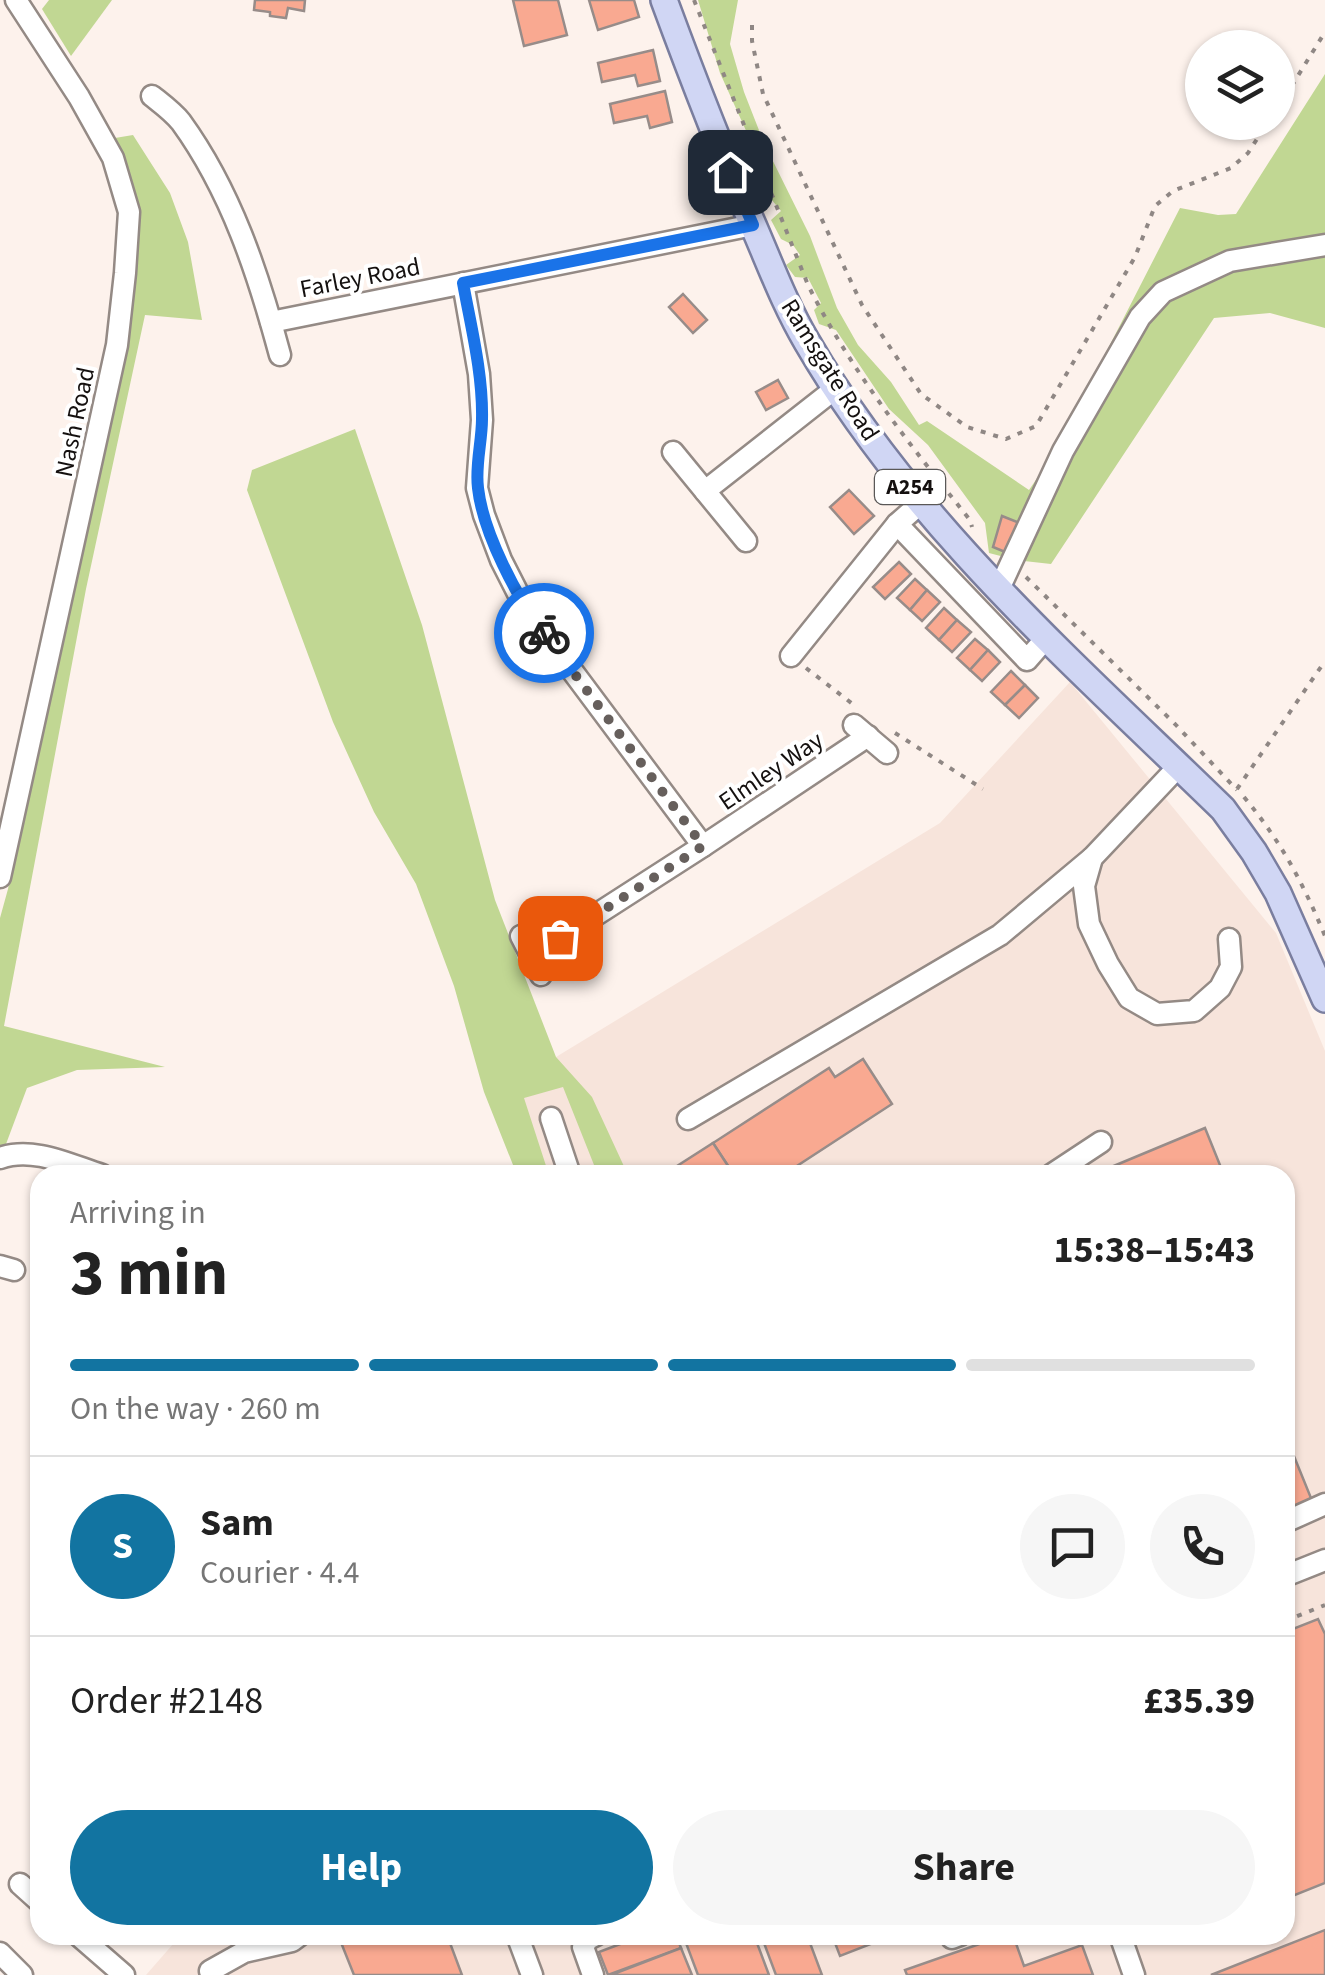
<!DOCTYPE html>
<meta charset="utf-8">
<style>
body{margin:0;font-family:"Source Sans 3",sans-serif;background:#f6f6f6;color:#222;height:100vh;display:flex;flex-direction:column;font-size:38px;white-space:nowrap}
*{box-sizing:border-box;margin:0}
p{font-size:32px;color:#767676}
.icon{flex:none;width:55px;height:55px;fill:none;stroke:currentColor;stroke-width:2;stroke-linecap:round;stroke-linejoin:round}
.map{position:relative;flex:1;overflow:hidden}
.side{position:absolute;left:30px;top:1165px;width:1265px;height:780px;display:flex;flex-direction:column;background:#fff;border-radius:30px;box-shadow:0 2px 8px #0004}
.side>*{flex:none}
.buttons{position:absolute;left:1185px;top:30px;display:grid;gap:20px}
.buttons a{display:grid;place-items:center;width:110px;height:110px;border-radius:50%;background:#fff;box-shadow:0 2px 8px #0004;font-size:50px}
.pin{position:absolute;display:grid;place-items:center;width:85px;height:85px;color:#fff;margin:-42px;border-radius:20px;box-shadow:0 5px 15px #0006}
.courier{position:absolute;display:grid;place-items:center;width:100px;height:100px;margin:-50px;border:8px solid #1a73e8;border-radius:50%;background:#fff;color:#222;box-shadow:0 2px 12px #0007}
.headline em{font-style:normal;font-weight:700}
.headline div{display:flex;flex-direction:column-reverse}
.headline{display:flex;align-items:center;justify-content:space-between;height:170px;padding:0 40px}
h1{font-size:65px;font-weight:700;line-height:75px}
.bar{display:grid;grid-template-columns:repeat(4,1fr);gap:15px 10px;align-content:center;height:120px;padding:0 40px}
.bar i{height:12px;border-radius:8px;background:#e0e0e0}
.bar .selected{background:#1274a1}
.bar p{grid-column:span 4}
.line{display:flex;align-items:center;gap:25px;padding:0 40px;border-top:2px solid #e0e0e0}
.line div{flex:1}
.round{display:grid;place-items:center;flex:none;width:105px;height:105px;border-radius:52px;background:#f6f6f6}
.action{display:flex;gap:20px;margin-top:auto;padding:20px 40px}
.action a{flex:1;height:115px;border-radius:60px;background:#1274a1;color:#fff;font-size:40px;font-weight:700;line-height:115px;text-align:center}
.action a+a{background:#f6f6f6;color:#222}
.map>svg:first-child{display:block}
.built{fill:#f7e4db}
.green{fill:#c1d793}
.building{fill:#f9a991;stroke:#978c89;stroke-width:2.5}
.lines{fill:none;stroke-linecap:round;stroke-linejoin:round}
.minor-casing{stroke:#948a85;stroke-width:25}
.major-casing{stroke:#7a7e9f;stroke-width:30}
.path{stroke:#8f8784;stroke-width:4;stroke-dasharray:5 8;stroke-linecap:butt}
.minor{stroke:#fff;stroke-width:20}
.major{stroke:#d0d6f4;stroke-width:25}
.done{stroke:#665f5c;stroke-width:10;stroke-dasharray:0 18}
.route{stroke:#1a73e8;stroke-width:12}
.labels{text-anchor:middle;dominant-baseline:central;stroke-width:8;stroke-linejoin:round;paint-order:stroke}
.shield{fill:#fff;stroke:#5a5857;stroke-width:2.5}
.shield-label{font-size:22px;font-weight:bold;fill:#14100f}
.street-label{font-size:25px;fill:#14100f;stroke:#fff}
</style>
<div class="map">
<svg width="1325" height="1975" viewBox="0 0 1325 1975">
<rect width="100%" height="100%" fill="#fdf2ec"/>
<polygon class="built" points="1070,682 1276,933 1325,1051 1325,1975 146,1975 181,1935 1285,1935 1285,1175 498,1175 528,1164 507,1091 556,1057 940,823"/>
<g class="green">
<polygon points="49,0 112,0 71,56 42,9"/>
<polygon points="698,0 738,0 730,44 744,92 764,143 810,236 837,308 858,345 891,382 919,425 927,421 1029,490 1055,452 1180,208 1218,215 1236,214 1325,74 1325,328 1270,313 1214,318 1051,564 1024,561 1027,528 1016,560 989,553 985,523 928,445 889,409 836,330 819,324 814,310 821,303 808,278 795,277 786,265 800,255 793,245 781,239 771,220 781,211 751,175 757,155 720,73"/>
<polygon points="133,135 170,193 188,242 202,320 145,315 86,589 4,1026 165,1067 77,1070 27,1088 3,1152 0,1154 0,918 8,889 62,623 104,453 132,307 137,215 115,138"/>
<polygon points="355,429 422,625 495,900 556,1057 592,1097 628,1175 598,1175 563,1087 524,1098 549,1175 517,1175 484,1092 454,986 416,884 374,812 333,722 247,490 252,470"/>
</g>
<g class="building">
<polygon points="255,0 305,0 304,11 288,8 286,18 270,16 270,12 254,10"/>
<polygon points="513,0 558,0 567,35 524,46"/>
<polygon points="589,0 634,0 639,17 598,30"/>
<polygon points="653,50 660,81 638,86 635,75 602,82 598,63"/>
<polygon points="665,91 672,122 650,128 647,116 614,123 610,104"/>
<polygon points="683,294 707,320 693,333 669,307"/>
<polygon points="778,380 788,398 766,410 756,392"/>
<polygon points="849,490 874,516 854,534 830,507"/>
<polygon points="1002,516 1022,524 1010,554 993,547"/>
<polygon points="899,562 911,574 885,599 873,587"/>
<polygon points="915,579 927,590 910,610 897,598"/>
<polygon points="927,590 940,602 922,621 910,610"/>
<polygon points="944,608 957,620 939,640 926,628"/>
<polygon points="957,620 971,632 952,652 939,640"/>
<polygon points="975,639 988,650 970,670 957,658"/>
<polygon points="988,650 1000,662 982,681 970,670"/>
<polygon points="1011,671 1025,685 1005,705 991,692"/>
<polygon points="1025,685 1038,698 1019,718 1005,705"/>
<polygon points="863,1059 892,1104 783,1175 734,1175 713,1143 829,1068 835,1077"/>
<polygon points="1205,1128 1224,1175 1092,1175"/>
<polygon points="713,1143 734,1175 663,1175"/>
<polygon points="1285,1434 1313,1503 1285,1514"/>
<polygon points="1318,1619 1325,1634 1325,1883 1285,1899 1285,1632"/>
<polygon points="1325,1930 1325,1975 1211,1975"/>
<polygon points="338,1935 447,1935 462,1975 354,1975"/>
<polygon points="644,1935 676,1935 681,1948 608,1975 599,1952"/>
<polygon points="683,1935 754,1935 769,1975 698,1975"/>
<polygon points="761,1935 807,1935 822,1975 776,1975"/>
<polygon points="832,1935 885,1935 886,1938 840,1956"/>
<polygon points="1005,1935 1013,1935 1024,1966 1082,1945 1093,1975 907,1975 905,1970"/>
<polygon points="681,1948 692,1975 611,1975"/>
</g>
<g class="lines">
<defs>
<g id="minor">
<path d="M152,96C162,104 173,112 181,122C231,191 258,273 280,355"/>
<polyline points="463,283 479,374 482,420 477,488 484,515 501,560 526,609 703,846"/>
<polyline points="271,322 753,225"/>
<polyline points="673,452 746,541"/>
<polyline points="705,491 836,388"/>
<polyline points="897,524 1027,660 1047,637"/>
<polyline points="999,589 1063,451 1140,317 1163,292 1230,261 1325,245"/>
<polyline points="791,656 897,524 922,502"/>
<polyline points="854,725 887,753"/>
<polyline points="1179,766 1092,858 1084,886 1089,924 1108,964 1129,998 1157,1014 1194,1011 1220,988 1231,967 1229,939"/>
<polyline points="0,877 117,345 125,273 129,212 113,158 79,97 16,0"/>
<polyline points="521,936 541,975"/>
<polyline points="532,956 703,846 868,736"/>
<polyline points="551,1118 570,1175"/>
<polyline points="688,1119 1000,935 1092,858"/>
<path d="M0,1158C33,1146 70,1165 102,1175"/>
<polyline points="1051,1175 1101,1142"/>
<polyline points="0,1266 14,1270"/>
<polyline points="1285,1522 1325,1504"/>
<polyline points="1285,1576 1325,1560"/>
<polyline points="20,1884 40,1902"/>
<polyline points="78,1935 124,1975"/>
<polyline points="517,1935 532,1975"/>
<polyline points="1120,1935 1134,1975"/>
<polyline points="952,1938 960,1935"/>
<polyline points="0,1953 22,1975"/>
<polyline points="210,1971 244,1952 292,1941 300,1935"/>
<polyline points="593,1975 583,1947 588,1939 596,1935"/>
</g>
<path id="major" d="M664,0C692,76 721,151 753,225C770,264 785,305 807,342C912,523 1074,664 1223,809L1254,852L1278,893L1325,999"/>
</defs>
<use href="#minor" class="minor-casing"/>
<use href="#major" class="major-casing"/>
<g class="path">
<path d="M694,0L808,285C851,371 910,445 970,520L972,527"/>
<polyline points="752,25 752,41 763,94 862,305 921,394 967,427 1006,439 1036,426 1135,257 1155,206 1173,191 1231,168 1248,153 1268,122"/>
<polyline points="1278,108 1325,32"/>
<polyline points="1026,577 1175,724 1237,790"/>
<polyline points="806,668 854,705"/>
<polyline points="895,733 983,789"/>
<polyline points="1237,789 1325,661"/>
<path d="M1244,797C1282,843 1302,881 1325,936"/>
<polyline points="1285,1621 1325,1605"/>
</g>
<use href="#minor" class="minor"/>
<use href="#major" class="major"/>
</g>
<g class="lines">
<polyline class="done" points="544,633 703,846 560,938"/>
<path class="route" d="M544,633C517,598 483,533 478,488C475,465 482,442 482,419C483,374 471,327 463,283L753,225L730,172"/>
</g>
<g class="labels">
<rect class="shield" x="875" y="470" width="70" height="34" rx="8"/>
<g class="shield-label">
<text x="910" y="487">A254</text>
</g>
<g class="street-label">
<text transform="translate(360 278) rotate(-11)">Farley Road</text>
<text transform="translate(830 370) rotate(58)">Ramsgate Road</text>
<text transform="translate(75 422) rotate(-78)">Nash Road</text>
<text transform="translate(771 771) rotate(-34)">Elmley Way</text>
</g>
</g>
</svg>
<div class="buttons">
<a><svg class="icon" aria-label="layers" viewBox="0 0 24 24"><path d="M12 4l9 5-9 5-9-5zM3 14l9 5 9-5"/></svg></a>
</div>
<div class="pin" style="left:560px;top:938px;background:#ea580c"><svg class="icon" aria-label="bag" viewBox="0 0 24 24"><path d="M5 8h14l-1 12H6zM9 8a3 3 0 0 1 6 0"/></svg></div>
<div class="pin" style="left:730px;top:172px;background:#1f2937"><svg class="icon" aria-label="home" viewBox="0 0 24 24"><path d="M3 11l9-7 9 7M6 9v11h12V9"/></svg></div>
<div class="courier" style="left:544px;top:633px"><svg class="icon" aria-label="bike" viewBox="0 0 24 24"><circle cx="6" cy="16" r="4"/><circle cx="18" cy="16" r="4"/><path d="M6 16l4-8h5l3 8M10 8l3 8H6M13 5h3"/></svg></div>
<section class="side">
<div class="headline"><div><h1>3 min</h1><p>Arriving in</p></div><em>15:38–15:43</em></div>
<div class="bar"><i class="selected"></i><i class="selected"></i><i class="selected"></i><i></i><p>On the way · 260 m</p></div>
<div class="line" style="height:180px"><b class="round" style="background:#1274a1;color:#fff">S</b><div><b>Sam</b><p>Courier · 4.4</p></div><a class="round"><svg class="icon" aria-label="chat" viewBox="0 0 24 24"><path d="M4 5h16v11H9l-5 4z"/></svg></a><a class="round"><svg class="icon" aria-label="phone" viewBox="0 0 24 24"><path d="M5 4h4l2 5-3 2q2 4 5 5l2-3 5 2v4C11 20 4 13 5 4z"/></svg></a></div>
<div class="line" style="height:130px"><div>Order #2148</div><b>£35.39</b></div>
<div class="action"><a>Help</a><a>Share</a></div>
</section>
</div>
